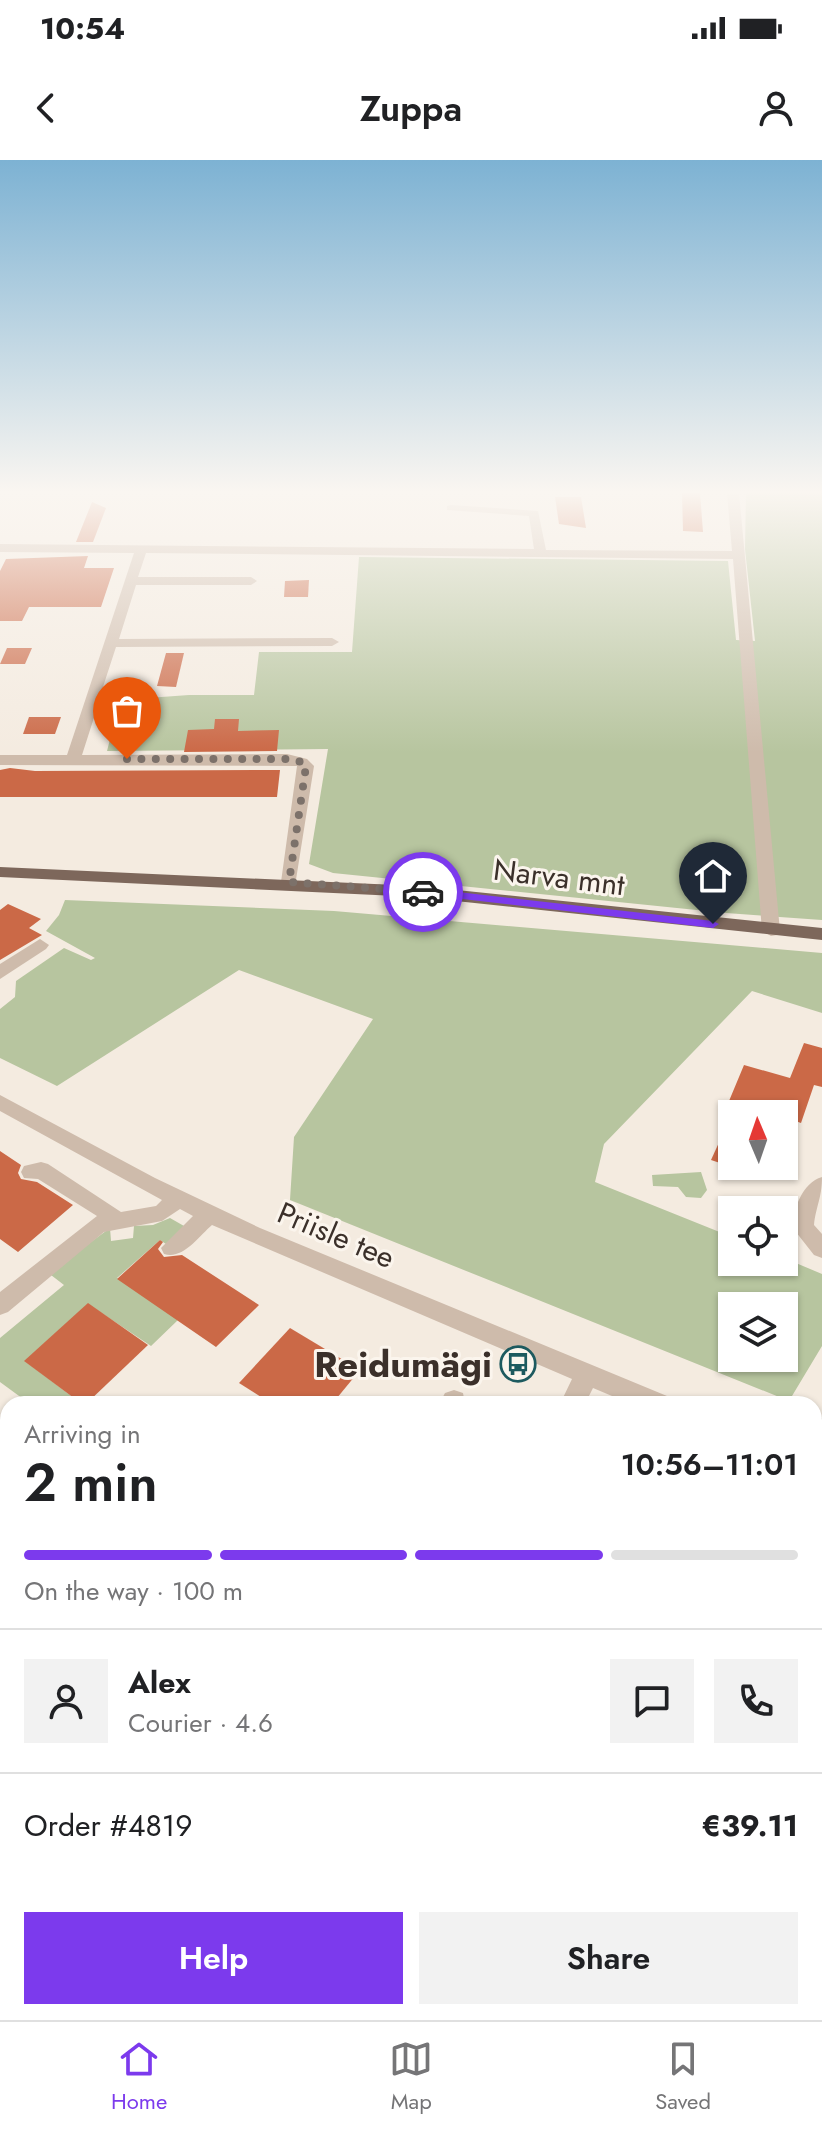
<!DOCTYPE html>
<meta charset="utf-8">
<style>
body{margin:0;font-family:Jost,sans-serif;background:#f2f2f2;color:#202124;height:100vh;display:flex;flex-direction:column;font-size:30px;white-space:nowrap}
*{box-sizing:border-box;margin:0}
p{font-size:26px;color:#757577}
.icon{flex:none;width:44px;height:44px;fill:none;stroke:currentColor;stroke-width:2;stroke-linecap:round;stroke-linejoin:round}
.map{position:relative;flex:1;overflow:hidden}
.details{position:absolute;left:0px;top:1236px;width:822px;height:624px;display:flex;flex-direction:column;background:#fff;border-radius:24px 24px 0 0;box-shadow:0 2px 6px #0004}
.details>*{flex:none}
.needle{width:52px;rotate:358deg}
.buttons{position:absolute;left:718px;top:940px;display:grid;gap:16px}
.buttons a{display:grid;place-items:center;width:80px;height:80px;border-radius:0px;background:#fff;box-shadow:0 2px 6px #0004;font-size:40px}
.pin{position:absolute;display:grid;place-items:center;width:68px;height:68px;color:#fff;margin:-82px -34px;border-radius:50% 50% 50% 0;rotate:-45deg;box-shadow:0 0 8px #0007}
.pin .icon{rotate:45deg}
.courier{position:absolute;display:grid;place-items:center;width:80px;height:80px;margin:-40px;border:6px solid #7c3aed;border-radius:50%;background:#fff;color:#222;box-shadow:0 2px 10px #0007}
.summary em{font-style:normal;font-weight:600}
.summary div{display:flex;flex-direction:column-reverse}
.summary{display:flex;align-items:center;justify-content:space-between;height:136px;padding:0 24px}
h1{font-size:52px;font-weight:600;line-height:60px}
.bar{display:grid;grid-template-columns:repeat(4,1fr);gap:12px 8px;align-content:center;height:96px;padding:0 24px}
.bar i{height:10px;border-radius:6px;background:#e0e0e0}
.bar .selected{background:#7c3aed}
.bar p{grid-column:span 4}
.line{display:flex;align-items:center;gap:20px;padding:0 24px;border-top:2px solid #e0e0e0}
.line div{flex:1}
.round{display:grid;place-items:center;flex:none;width:84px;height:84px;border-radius:0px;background:#f2f2f2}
.cta{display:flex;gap:16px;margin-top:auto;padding:16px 24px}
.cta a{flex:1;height:92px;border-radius:0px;background:#7c3aed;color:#fff;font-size:32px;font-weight:600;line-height:92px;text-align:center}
.cta a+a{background:#f2f2f2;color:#202124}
.status{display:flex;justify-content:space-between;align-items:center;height:56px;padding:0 40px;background:#fff;direction:ltr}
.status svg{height:22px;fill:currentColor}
header{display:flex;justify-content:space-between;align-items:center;height:104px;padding:0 24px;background:#fff;font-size:36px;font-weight:600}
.tab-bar{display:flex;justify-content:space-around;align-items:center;height:112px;border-top:2px solid #e0e0e0;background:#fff;font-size:22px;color:#757577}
.tab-bar a{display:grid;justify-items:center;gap:4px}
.tab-bar .selected{color:#7c3aed}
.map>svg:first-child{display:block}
.green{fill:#b7c59f;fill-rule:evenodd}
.building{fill:#cb6947}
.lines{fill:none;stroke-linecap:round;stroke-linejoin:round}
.minor{fill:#cebbab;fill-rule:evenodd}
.major{fill:#7d675b;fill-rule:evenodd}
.route{fill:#7c3aed}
.done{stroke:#7c716a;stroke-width:8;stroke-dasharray:0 14.4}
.labels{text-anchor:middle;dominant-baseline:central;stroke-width:6;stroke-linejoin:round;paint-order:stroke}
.street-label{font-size:30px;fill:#3b302a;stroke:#fbf5ed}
.near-poi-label{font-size:36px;font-weight:bold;fill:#3b302a;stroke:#fbf5ed;text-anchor:end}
</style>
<div class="status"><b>10:54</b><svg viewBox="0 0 49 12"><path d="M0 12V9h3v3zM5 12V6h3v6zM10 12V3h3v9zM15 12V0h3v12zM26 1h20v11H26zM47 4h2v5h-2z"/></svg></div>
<header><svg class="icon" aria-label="back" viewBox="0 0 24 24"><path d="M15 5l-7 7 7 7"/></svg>Zuppa<svg class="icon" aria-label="person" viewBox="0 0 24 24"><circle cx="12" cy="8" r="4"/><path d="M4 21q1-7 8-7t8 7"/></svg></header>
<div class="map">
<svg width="822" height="1860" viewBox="0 0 822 1860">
<rect width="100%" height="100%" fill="#f4ebe0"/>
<g class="green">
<polygon points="746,333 822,333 822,760 726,753 333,713 309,704 328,589 107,591 120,540 189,535 254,535 259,492 352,492 359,397 728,401 736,480 755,481 745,389"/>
<path d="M65,740L334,751L822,793V853L752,831L604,984L595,1022L732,1077V1102H784V1098L822,1114V1186L789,1241L290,1040L294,977L373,859L239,810L57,926L0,898V849L15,837L16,821L64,788L91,800L95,798L46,771L59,755ZM732,1146H784V1198H732Z"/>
<polygon points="701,1012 707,1030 701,1038 686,1037 678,1027 653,1026 652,1015"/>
<polygon points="170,1058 184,1066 166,1084 160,1080 117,1118 178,1160 151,1186 88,1144 25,1201 82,1244 30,1244 0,1222 0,1178 64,1125 51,1115 53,1110 110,1068 111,1081 133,1078 134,1066 153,1065"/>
<polygon points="0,1490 8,1491 8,1565 0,1570"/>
<polygon points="814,1807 822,1807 822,1860 604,1860 603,1857 566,1852 814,1852"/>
</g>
<g class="building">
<polygon points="682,333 700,333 703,372 683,371"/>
<polygon points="555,337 581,337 586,368 559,364"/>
<polygon points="92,342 106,348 93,382 76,382"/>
<polygon points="88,396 84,408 114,408 101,447 29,447 22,461 0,461 0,411 6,399"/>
<polygon points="309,420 308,437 284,437 285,421"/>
<polygon points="7,488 32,488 25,504 0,504"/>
<polygon points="166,493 184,493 176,527 157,526"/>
<polygon points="29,557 61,557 55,574 23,574"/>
<polygon points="215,559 239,559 238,571 279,570 277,591 184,592 188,570 214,569"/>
<polygon points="10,608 35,611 280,610 277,637 0,637 0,610"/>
<polygon points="8,744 41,759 29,768 42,775 0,800 0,750"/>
<polygon points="804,883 822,888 822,927 814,925 801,963 784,957 784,954 773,954 729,941 744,905 790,918"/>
<polygon points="732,954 732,1007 711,1000"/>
<polygon points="0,991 21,1005 18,1013 21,1019 37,1022 73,1045 18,1092 0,1079"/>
<polygon points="160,1080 163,1082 158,1089 164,1097 182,1095 259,1145 216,1187 117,1119"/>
<polygon points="88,1143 148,1185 86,1244 82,1244 24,1201"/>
<polygon points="290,1168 360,1210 332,1244 272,1244 239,1223"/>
</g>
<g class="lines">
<g class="minor">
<polygon points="727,333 739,333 780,771 777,775 771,776 762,771 733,399 146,393 138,417 251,417 257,421 251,425 136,425 119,479 332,478 339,482 332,486 116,487 101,533 120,533 127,537 120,541 99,542 82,595 287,594 307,599 314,606 295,726 283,726 281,722 297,606 0,605 0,595 67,595 134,393 0,392 0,384 534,389 529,356 447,350 447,346 451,345 538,351 546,390 732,391"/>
<polygon points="40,779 49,785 46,789 0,819 0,804"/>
<path d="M0,935L155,1018L260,1068L667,1236L670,1244H631L593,1228L585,1244H560L572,1219L212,1065C199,1076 183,1100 164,1094L161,1088L193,1056L180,1049L162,1061L104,1072L8,1152L0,1155V1132L97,1056L38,1019L24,1018L21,1012L24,1006L41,1002L48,1004L121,1052L156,1046L162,1040L0,951Z"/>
<path d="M822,1017C822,1038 816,1046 814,1065L822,1074V1098L814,1095L792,1067C794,1048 802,1023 822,1017Z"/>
<polygon points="454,1230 463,1233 465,1244 439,1244 445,1233"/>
<polygon points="822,1258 822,1305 814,1308 814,1261"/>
<polygon points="0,1263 8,1266 8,1290 0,1287"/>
<polygon points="0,1337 8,1338 8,1362 0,1361"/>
<polygon points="814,1404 822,1405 822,1431 814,1430"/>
</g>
<polygon class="major" points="0,707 418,726 822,768 822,780 418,737 0,717"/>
</g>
<linearGradient id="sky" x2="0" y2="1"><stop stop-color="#7db2d3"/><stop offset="0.56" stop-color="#faf6f1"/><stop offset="1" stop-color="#faf6f1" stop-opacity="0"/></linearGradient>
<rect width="822" height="593" fill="url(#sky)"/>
<polygon class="route" points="423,728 713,761 719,764 713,768 419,734 419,729"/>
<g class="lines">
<polyline class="done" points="127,599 287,599 302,602 306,606 289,722 423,732"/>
</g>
<defs>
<symbol id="bus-ring" viewBox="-11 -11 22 22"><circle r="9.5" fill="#fbf5ed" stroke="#1d5a5f" stroke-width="1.5"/><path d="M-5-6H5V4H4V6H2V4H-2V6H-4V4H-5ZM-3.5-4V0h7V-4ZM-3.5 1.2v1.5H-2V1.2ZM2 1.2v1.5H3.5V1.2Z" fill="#1d5a5f"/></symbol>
</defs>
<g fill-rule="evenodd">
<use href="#bus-ring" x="498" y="1184" width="40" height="40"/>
</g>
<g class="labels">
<g class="street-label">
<text transform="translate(559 717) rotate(7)">Narva mnt</text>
<text transform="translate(336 1075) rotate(23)">Priisle tee</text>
</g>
<g class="near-poi-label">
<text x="492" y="1204">Reidumägi</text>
</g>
</g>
</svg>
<div class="buttons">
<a><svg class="needle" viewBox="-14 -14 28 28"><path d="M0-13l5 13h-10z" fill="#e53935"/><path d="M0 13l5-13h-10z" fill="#757577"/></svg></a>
<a><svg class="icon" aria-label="locate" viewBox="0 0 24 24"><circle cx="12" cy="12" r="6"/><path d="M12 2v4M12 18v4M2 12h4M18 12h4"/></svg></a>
<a><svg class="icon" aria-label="layers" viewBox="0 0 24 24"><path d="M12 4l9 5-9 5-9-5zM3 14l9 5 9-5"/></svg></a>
</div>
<div class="pin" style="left:127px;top:599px;background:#ea580c"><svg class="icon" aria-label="bag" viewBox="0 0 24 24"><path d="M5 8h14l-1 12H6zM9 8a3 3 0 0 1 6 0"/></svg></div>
<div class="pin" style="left:713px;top:764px;background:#1f2937"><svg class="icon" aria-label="home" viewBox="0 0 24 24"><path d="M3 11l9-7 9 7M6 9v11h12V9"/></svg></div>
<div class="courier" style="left:423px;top:732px"><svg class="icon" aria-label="car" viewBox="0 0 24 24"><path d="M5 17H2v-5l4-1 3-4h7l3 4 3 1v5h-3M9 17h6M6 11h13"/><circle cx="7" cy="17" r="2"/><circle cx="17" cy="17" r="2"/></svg></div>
<section class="details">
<div class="summary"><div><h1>2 min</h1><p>Arriving in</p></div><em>10:56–11:01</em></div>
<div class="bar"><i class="selected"></i><i class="selected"></i><i class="selected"></i><i></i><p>On the way · 100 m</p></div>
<div class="line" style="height:144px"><a class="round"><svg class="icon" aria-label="person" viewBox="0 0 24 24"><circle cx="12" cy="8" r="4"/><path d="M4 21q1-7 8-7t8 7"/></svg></a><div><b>Alex</b><p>Courier · 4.6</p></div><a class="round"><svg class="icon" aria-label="chat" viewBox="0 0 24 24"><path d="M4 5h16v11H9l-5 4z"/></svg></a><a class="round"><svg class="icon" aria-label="phone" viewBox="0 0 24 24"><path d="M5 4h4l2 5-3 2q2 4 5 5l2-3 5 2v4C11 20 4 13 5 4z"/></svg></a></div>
<div class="line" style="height:104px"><div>Order #4819</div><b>€39.11</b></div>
<div class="cta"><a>Help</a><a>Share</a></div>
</section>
</div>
<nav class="tab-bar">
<a class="selected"><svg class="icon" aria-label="home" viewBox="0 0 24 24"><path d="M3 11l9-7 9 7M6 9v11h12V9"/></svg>Home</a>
<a><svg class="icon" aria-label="map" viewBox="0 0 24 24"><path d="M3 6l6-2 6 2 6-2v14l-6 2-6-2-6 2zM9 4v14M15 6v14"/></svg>Map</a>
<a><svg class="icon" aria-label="saved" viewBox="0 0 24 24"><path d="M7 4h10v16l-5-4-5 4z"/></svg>Saved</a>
</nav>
